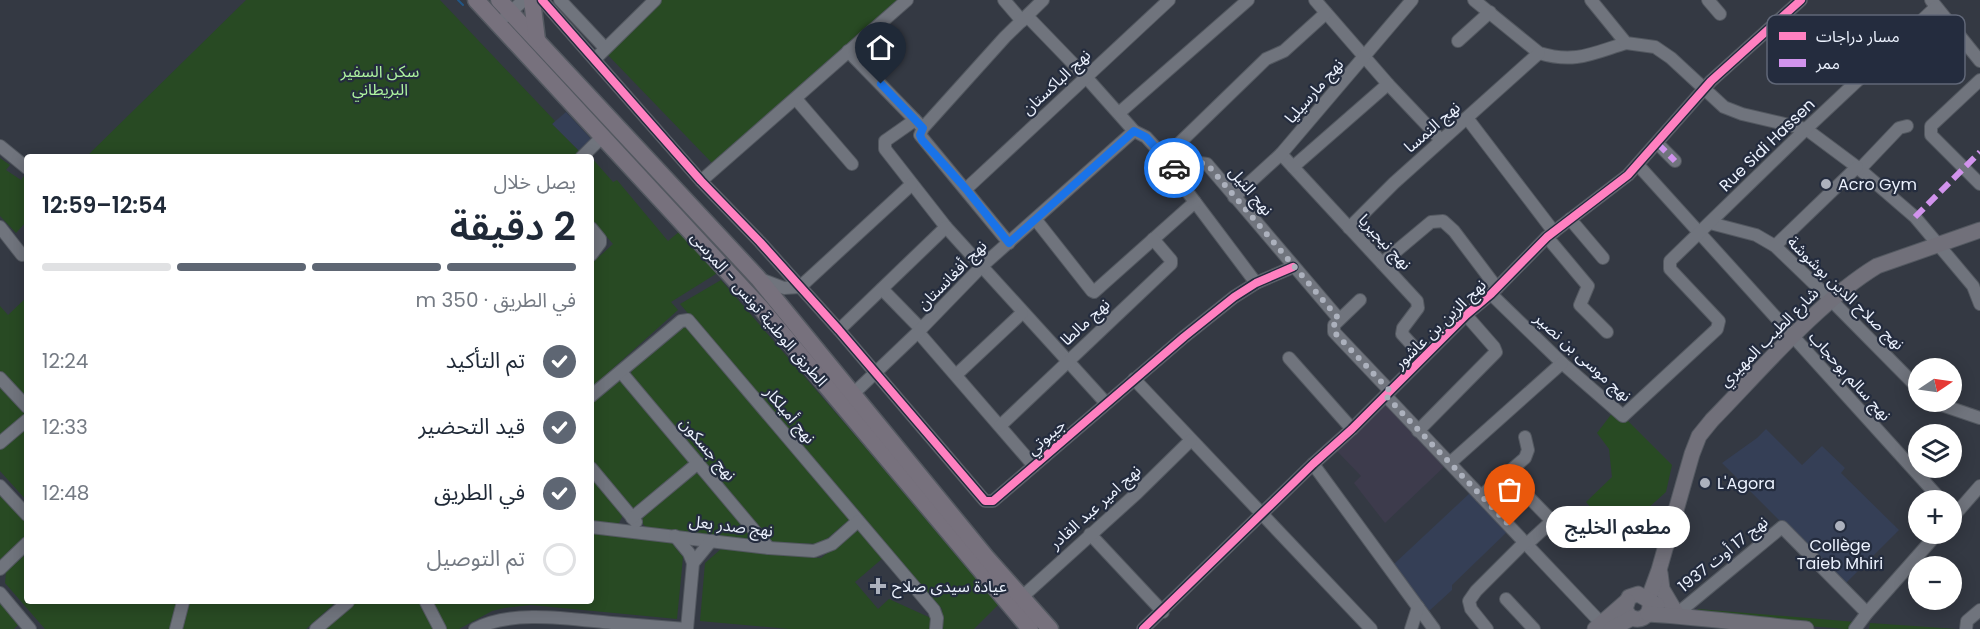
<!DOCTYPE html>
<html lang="ar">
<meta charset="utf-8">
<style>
body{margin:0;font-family:Poppins,"Noto Sans Arabic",sans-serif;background:#f2f2f3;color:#1f2937;direction:rtl;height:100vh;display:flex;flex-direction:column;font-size:22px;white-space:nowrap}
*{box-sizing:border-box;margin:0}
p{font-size:20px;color:#747a83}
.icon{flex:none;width:33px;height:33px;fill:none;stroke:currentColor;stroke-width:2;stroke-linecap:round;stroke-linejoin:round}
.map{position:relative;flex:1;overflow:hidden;direction:ltr}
.details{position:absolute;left:24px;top:154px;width:570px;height:450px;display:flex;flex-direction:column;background:#fff;border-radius:6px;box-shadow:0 3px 15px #0003;direction:rtl}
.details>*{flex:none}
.needle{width:39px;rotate:77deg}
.tools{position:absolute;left:1908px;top:358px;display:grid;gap:12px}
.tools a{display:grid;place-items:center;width:54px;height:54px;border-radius:50%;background:#fff;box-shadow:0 3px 15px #0003;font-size:30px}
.pin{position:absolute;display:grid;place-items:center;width:51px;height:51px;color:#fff;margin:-62px -26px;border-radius:50% 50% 50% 0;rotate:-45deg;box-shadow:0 0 6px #0007}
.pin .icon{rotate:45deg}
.courier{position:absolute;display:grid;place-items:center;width:60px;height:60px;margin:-30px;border:4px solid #1a73e8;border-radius:50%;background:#fff;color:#222;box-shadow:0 2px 8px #0007}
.bubble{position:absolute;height:42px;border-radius:21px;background:#fff;box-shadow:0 3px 15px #0003;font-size:20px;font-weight:600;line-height:42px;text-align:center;direction:rtl}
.head em{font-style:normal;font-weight:600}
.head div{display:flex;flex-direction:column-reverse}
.head{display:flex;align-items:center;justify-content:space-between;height:102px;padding:0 18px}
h1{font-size:39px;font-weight:600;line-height:45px}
.bar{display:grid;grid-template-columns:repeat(4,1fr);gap:9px 6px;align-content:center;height:72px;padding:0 18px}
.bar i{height:8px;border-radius:4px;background:#e0e1e3}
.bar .on{background:#5e6673}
.bar p{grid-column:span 4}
ol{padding:0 18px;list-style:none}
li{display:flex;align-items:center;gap:18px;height:66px}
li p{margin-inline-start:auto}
li .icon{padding:6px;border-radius:50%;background:#5e6673;color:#fff;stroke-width:4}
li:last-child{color:#747a83}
li i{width:33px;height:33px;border:3px solid #e0e1e3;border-radius:50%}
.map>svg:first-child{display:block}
.built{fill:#353f56}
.medical{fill:#3d3b4c}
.green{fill:#284a23}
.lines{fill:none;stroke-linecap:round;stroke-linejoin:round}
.stream{stroke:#225685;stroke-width:2}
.minor-casing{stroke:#535860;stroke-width:14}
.major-casing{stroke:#535860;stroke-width:17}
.highway-casing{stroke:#535860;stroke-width:19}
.minor{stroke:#70747d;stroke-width:12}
.major{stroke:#71707a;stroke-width:15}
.highway{stroke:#77717d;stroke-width:16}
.quiet{stroke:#d193ec;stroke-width:6;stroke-dasharray:12 6;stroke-linecap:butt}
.cycleway-casing{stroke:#242c3e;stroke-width:11}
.cycleway{stroke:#ff80c0;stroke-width:8}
.done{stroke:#acb1bd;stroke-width:6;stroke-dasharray:0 10.8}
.route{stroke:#1a73e8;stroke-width:8}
.poi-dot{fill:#acb1bd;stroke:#242c3e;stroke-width:2}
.labels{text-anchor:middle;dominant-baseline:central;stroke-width:4.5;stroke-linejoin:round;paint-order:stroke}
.park-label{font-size:16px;fill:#aef4a1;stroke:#242c3e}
.street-label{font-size:16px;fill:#ecf2fe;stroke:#242c3e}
.poi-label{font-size:16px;fill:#ecf2fe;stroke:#242c3e;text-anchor:start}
.key{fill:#242c3e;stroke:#606778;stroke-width:1.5}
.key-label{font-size:16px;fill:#ecf2fe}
</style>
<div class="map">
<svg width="1980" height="629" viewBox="0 0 1980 629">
<rect width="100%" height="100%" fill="#343943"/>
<g class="built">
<polygon points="566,112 594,142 582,154 552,124"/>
<polygon points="1766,429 1802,465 1822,446 1845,468 1841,473 1899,530 1844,585 1722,463 1757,438"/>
<polygon points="1471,492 1509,530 1452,585 1452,590 1429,611 1394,564"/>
</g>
<polygon class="medical" points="1387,403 1446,465 1385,523 1354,483 1361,476 1337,451"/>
<g class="green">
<polygon points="246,0 440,0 555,121 552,124 582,154 577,158 85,158"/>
<polygon points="660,0 901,0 833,56 713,164 605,52"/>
<polygon points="590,156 613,182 617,180 668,241 680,231 719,272 671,302 678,310 591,388 591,264 613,244 591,219"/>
<polygon points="0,158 10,165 6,170 21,180 24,176 27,178 27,221 16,233 0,216"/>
<polygon points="721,280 1000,603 974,629 943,629 942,609 680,304"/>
<polygon points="27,297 27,401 0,372 0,306 8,315"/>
<polygon points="685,323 850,519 821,544 771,542 631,374 632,368"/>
<polygon points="619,378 689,462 634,509 591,459 591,402"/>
<polygon points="0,384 26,412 0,437"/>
<polygon points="1613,412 1627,420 1672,465 1666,492 1616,537 1586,502 1612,477 1609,449 1597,433"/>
<polygon points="27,427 27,501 0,471 0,450"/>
<polygon points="696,470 752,537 751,541 648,529 642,523 643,515"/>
<polygon points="591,477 623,515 618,525 591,521"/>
<polygon points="0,488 27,517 27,538 0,563"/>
<polygon points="858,528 883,558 855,582 878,609 889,599 933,619 932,629 790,629 700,621 705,563 721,549 821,558"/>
<polygon points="591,532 671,542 683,557 677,619 531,605 504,608 492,611 459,629 443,629 428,602 591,602"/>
<polygon points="27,553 27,602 178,602 172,629 45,629 5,583 6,572"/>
<polygon points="189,602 336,602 306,629 183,629"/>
<polygon points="352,602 421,602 436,629 321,629"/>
<polygon points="0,603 3,606 5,604 18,618 18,625 14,629 0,629"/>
<polygon points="1698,609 1856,622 1851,629 1846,629 1694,617"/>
<polygon points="1870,623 1957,629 1869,629"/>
</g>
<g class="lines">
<polyline class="stream" points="458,0 463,5"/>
<defs>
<g id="minor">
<polyline points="542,0 701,181 760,242 839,330 985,501 993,501 1184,337 1234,297 1256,283 1293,267"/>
<polyline points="560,0 605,48"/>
<polyline points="1004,0 1022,21"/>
<polyline points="1315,0 1388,84 1441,140"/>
<path d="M1474,0L1539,53C1575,64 1593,53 1626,43"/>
<polyline points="1591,0 1626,43 1655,47 1671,58 1724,107 1742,114 1806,129 1857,167 1915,217 1973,286 1980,304"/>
<polyline points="1708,0 1720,14"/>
<polyline points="1931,0 1980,61"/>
<polyline points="506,16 524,0"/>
<polyline points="1027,16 1085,76 1134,131 1146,137 1178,172 1186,172 1200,163 1207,164 1339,319"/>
<polyline points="1458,41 1490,12"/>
<polyline points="848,51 920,125"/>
<polyline points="595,59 655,0"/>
<polyline points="1980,80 1931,126 1931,135 1980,184"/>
<polyline points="796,99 852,164"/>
<polyline points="1119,113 1248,0"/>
<polyline points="1467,118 1554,232"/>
<polyline points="915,120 885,141 885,149 946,227 1106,403"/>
<polyline points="1657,143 1675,161"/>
<polyline points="0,146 27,168"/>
<polyline points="1281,154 1417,301 1418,308 1403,328 1402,334 1423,357"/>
<polyline points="1165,157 1266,59 1284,51 1326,13"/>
<polyline points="581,158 603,136"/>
<polyline points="1638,165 1942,501"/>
<polyline points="1293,167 1388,84"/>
<polyline points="1860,169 1899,128 1907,126"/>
<polyline points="1178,172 1186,190 1256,283"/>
<polyline points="701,181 907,0"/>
<polyline points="966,189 1169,0"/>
<polyline points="1234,197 1281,154 1412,0"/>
<polyline points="1570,219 1603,258"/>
<polyline points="1036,220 1092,291 1094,292 1195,202"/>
<polyline points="1710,223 1756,235 1775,246 1831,300 1918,388"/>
<polyline points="0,227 22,255"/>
<polyline points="591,228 600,239 600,243 591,255"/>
<polyline points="1349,228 1394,183 1539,53"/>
<polyline points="1547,237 1588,286 1580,305 1607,332"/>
<polyline points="1009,243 920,135 923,128 1005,37 1043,0"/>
<polyline points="1775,246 1857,167"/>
<polyline points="1382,263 1431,222 1443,221 1454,231 1497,288"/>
<polyline points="763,280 784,288 800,287 912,184"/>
<polyline points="882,289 921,329"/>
<polyline points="1491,294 1562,363 1623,416 1717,329 1719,321 1670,269 1670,261 1806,129 1936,7"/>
<polyline points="1360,300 1334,325 1334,332 1390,391"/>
<polyline points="839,330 946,227"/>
<polyline points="918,332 1034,466"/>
<polyline points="1289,358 1352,429"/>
<polyline points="621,372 769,548"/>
<polyline points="956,375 1022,313"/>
<polyline points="0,378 27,407"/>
<polyline points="1134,379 1371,629"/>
<polyline points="853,394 918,332 982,266 1134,131"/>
<polyline points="591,396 681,321 688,320 934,610 937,618 936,629"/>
<polyline points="1386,396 1602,624"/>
<polyline points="1933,402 1980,418"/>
<polyline points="1000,426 1171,264 1171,260 1153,239"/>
<polyline points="1418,431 1496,352 1494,347 1466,315"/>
<polyline points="0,443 27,420"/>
<polyline points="1450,463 1562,363"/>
<polyline points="1313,464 1434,629"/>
<polyline points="591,468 636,522"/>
<polyline points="1507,475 1552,521 1527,544"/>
<polyline points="0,486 27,515"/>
<polyline points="1481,496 1525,458 1528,450 1525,437"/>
<polyline points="632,518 698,463"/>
<polyline points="1952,518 1980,486"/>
<polyline points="591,527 769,548 814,551 832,544 858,521"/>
<polyline points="1090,534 1163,612"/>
<polyline points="675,536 689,553 693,563"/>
<polyline points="0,569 27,543"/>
<polyline points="0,593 30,629"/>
<polyline points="1022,597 1137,493 1191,440"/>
<polyline points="1506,599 1534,629"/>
<polyline points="426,602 440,629"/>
<polyline points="1677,616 1678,613 1782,527 1867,613"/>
<polyline points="176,629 183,602"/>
<polyline points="316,629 348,602"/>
<path d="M475,629C513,609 570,619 612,623C636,625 661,627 686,629"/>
<polyline points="687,629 693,563 711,541"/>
<polyline points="1143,629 1313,464 1352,429 1466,315 1491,294 1547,237 1628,175 1711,81 1801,0"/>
<polyline points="1411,629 1418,607"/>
<polyline points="1487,629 1471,609 1469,601 1476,591 1525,542"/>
<polyline points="1855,629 1867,613 1937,534"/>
<polyline points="1966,629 1967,621 1980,610"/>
</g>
<g id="major">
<polyline points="1660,573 1662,589 1675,611"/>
<path d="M1648,600L1659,570L1692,454L1699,436L1712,420C1761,370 1818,302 1877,266L1980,230"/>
<path d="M1650,605C1650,617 1639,623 1629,616L1625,609L1629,597L1638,594L1657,605"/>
<path d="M1648,614C1701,617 1753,625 1806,629"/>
<polyline points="1595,629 1627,601"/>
<polyline points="1611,629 1632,618"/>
</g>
<g id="highway">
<polyline points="476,0 760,307 1030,629"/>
<polyline points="499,0 758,278 986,557 1050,629"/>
<polyline points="532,0 537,40"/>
</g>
</defs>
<use href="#minor" class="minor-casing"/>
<use href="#major" class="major-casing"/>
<use href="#highway" class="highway-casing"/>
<use href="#minor" class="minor"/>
<use href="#major" class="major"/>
<use href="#highway" class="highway"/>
<g class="quiet">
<polyline points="1657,143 1675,161"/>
<polyline points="1915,217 1980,152"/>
</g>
<defs>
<g id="cycleway">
<polyline points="542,0 701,181 760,242 839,330 985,501 993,501 1184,337 1234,297 1256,283 1293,267"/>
<polyline points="1143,629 1313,464 1352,429 1466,315 1491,294 1547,237 1628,175 1711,81 1801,0"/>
</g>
</defs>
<use href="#cycleway" class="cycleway-casing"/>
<use href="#cycleway" class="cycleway"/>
</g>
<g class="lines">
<polyline class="done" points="1174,168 1178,172 1186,172 1200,163 1207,164 1339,319 1334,325 1334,332 1390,391 1386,396 1510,526"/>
<polyline class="route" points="881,84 923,128 920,135 922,140 966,189 1009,243 1134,131 1146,137 1174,168"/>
</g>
<g class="poi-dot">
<circle cx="1826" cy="184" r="6"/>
<circle cx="1705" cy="483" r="6"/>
<circle cx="1840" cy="526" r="6"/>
<path d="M875 577h6v6h6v6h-6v6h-6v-6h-6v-6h6z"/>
</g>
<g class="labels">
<g class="park-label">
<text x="380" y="71">سكن السفير<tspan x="380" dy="18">البريطاني</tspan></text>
</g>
<g class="street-label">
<text transform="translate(1056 82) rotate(-43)">نهج الباكستان</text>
<text transform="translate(1314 91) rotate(-49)">نهج مارسيليا</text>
<text transform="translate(1432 127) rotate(-41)">نهج النمسا</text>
<text transform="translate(1767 145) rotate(-44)">Rue Sidi Hassen</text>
<text transform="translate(1251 191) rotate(50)">نهج النيل</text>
<text transform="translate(1385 242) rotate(47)">نهج نيجيريا</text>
<text transform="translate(952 275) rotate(-45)">نهج أفغانستان</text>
<text transform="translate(1846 293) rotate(44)">نهج صلاح الدين بوشوشة</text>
<text transform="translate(759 309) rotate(49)">الطريق الوطنية تونس - المرسى</text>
<text transform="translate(1085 322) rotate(-43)">نهج مالطا</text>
<text transform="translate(1440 324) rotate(-44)">نهج الزين بن عاشور</text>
<text transform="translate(1769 337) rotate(-45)">شارع الطيب المهيري</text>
<text transform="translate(1583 357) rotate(42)">نهج موسى بن نصير</text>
<text transform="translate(1850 376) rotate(48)">نهج سالم بوحجاب</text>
<text transform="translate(790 415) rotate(50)">نهج أميلكار</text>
<text transform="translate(1046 437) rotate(-41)">جيبوتي</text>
<text transform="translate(708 449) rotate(50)">نهج جسكون</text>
<text transform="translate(1095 507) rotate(-42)">نهج امير عبد القادر</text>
<text transform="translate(731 526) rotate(7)">نهج صدر بعل</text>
<text transform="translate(1723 554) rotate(-39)">نهج 17 أوت 1937</text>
</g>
<g class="poi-label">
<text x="1838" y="184">Acro Gym</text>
<text x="1717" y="483">L'Agora</text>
<text x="1840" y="545" text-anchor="middle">Collège<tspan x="1840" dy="18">Taieb Mhiri</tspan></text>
<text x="892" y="586">عيادة سيدى صلاح</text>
</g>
</g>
<rect x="1767" y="15" width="198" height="69" rx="9" class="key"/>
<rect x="1779" y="32" width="27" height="8" fill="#ff80c0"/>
<rect x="1779" y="59" width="27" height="8" fill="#d193ec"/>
<g class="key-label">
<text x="1816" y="42">مسار دراجات</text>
<text x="1816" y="69">ممر</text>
</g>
</svg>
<div class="tools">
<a><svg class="needle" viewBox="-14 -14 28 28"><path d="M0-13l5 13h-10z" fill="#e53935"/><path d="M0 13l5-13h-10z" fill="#747a83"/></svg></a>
<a><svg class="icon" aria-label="layers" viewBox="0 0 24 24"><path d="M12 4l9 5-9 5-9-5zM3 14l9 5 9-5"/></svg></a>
<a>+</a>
<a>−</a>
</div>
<div class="pin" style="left:1510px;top:526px;background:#ea580c"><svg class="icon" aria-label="bag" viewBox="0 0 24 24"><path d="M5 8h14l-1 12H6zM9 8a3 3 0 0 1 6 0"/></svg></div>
<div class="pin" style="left:881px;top:84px;background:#1f2937"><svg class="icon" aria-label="home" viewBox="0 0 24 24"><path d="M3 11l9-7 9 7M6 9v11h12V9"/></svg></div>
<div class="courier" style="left:1174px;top:168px"><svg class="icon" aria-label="car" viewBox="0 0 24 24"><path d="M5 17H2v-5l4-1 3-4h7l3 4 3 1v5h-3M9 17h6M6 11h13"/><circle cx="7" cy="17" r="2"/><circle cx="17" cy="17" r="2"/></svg></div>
<div class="bubble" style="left:1546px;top:506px;width:144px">مطعم الخليج</div>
<section class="details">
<div class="head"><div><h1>2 دقيقة</h1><p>يصل خلال</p></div><em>12:54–12:59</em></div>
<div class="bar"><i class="on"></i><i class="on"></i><i class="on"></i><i></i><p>في الطريق · 350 m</p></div>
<ol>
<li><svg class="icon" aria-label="check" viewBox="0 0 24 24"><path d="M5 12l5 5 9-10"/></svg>تم التأكيد<p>12:24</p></li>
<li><svg class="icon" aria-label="check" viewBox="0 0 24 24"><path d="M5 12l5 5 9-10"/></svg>قيد التحضير<p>12:33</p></li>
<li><svg class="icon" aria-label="check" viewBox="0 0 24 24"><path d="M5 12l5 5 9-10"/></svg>في الطريق<p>12:48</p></li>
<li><i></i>تم التوصيل</li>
</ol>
</section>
</div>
